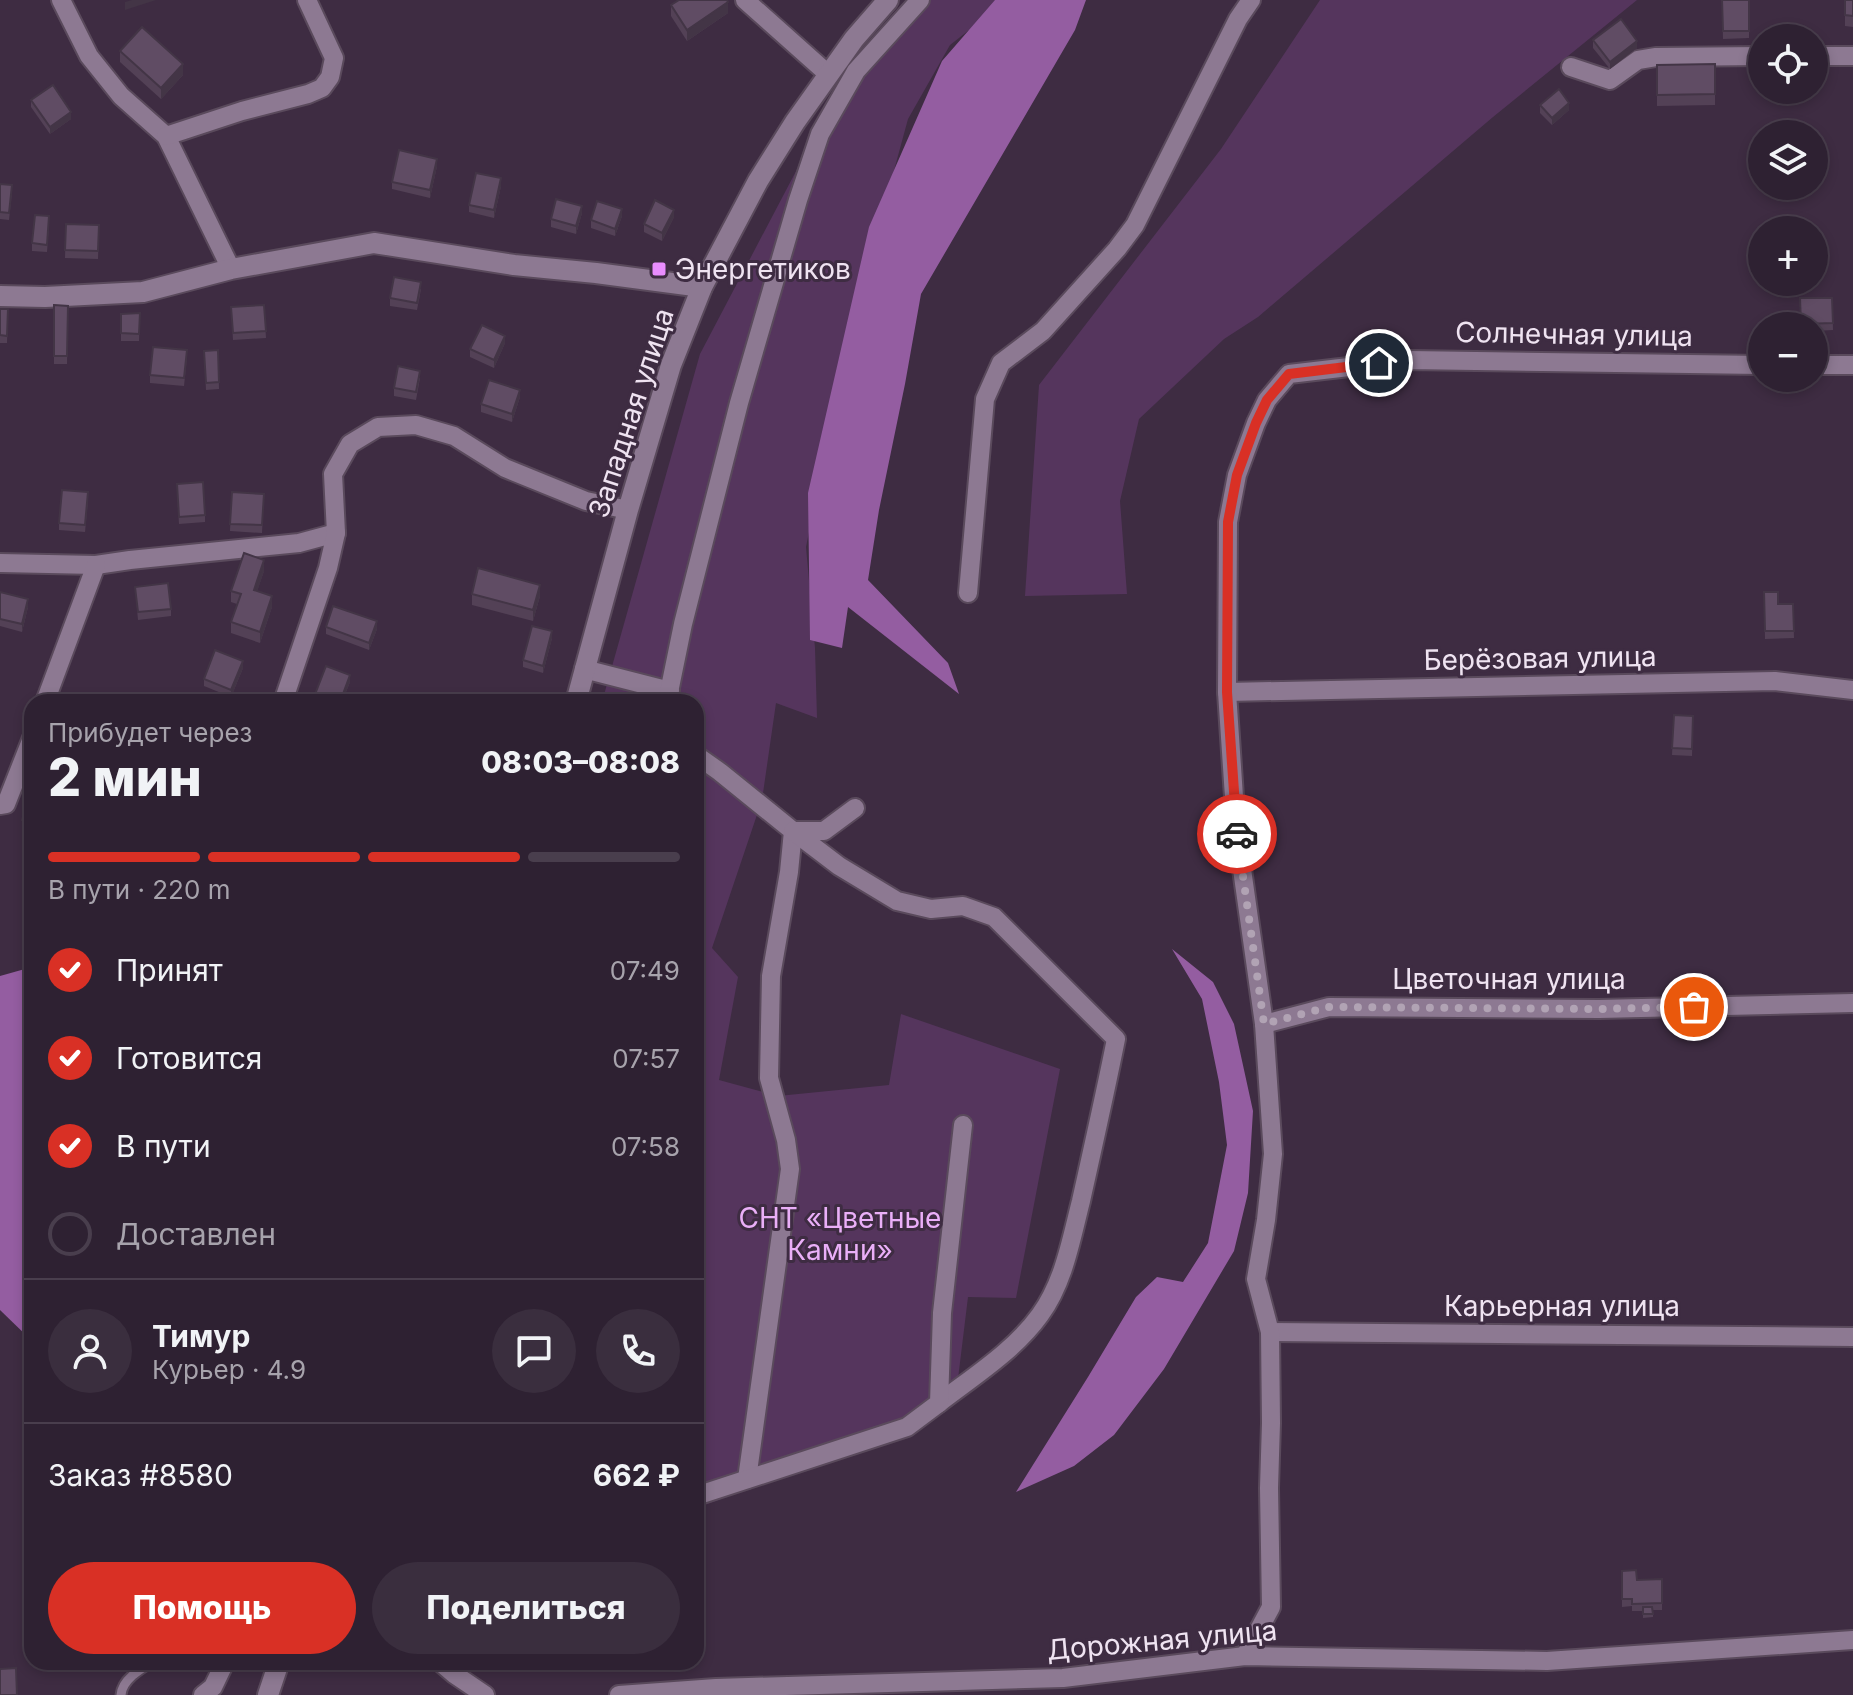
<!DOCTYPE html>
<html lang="ru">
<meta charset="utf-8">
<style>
body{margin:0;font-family:Inter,sans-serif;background:#3a2e3e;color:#f1f3f6;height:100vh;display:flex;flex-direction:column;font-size:30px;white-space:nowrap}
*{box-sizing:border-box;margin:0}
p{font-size:26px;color:#a7a3ac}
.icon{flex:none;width:44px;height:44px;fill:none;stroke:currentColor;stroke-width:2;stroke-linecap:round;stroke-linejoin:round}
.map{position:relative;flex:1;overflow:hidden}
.drawer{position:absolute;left:24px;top:694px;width:680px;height:976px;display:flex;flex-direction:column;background:#2e2132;border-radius:24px;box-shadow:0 4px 12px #0003,0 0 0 2px #493e4d}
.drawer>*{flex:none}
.buttons{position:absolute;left:1748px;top:24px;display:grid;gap:16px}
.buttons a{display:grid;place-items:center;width:80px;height:80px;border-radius:50%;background:#2e2132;box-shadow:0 4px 12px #0003,0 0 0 2px #493e4d;font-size:40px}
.pin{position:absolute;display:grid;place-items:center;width:68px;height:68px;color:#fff;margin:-34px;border:4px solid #fff;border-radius:50%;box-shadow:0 2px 8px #0007}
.courier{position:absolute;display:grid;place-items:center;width:80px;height:80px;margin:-40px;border:6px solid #d93025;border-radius:50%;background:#fff;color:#222;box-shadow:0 2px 10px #0007}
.summary em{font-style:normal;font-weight:800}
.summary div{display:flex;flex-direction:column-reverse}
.summary{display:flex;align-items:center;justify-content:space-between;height:136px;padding:0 24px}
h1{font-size:52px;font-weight:800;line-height:60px}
.bar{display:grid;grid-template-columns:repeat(4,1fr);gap:12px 8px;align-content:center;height:96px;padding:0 24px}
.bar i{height:10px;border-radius:6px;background:#493e4d}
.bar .selected{background:#d93025}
.bar p{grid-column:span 4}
.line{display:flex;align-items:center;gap:20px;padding:0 24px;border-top:2px solid #493e4d}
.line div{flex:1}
.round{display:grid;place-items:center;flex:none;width:84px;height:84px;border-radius:42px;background:#3a2e3e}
ol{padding:0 24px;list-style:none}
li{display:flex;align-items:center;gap:24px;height:88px}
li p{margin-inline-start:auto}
li .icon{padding:8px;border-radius:50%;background:#d93025;color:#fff;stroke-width:4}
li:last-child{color:#a7a3ac}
li i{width:44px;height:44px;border:4px solid #493e4d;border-radius:50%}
.cta{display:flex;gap:16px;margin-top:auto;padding:16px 24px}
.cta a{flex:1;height:92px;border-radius:48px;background:#d93025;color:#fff;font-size:32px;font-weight:800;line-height:92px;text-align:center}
.cta a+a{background:#3a2e3e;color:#f1f3f6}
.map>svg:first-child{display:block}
.green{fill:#55355d}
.water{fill:#945da1}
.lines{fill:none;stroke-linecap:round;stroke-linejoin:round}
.lane-casing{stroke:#5a4a5c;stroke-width:13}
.street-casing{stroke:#5a4a5c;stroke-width:22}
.secondary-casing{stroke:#5a4a5c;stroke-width:24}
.lane{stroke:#8d7992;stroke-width:9}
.street{stroke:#8d7992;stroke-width:18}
.secondary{stroke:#8d7992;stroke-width:20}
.wall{fill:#534156}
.shaded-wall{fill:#433546}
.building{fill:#604c64;stroke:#433546;stroke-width:2}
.done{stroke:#b1a3b4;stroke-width:8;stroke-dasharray:0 14.4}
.route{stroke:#d93025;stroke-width:10}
.poi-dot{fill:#e98dfe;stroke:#3e2c42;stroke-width:3}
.labels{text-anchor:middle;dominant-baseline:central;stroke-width:6;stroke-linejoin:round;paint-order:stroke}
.poi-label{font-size:28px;fill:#efe3f1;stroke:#3e2c42;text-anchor:start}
.street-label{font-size:28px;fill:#efe3f1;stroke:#3e2c42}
.park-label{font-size:28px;fill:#eaaff8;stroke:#3e2c42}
</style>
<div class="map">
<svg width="1853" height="1695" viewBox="0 0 1853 1695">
<rect width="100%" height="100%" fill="#3e2c42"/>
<g class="green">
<polygon points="917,0 1005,0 987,16 950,45 908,119 847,343 806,547 815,648 817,718 776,703 762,800 712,948 738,977 719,1080 778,1096 889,1085 901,1014 1060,1069 1016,1298 968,1297 957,1387 821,1463 696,1508 696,702 602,702 700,354 836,95"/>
<polygon points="1320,0 1637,0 1493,117 1258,317 1224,339 1139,419 1120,501 1127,594 1025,596 1039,385 1221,149"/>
</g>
<g class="water">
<polygon points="995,0 1086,0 1075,30 921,294 905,384 879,510 868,580 948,663 959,694 848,607 842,648 810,640 808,493 869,227 942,61"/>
<polygon points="1172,949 1213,982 1234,1024 1253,1111 1248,1193 1234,1251 1164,1369 1114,1435 1074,1466 1016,1492 1088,1377 1136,1297 1157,1277 1183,1282 1208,1243 1227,1145 1219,1082 1202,999"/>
<polygon points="32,967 32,1341 0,1310 0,976"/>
</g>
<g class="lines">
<defs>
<path id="lane" d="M121,1695C122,1680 140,1669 152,1662"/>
<g id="street">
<polyline points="61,0 89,56 121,96 166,136 231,269"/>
<polyline points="745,0 828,74"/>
<polyline points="1814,56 1853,56"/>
<polyline points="1571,67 1610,80 1638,60 1656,57 1762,56"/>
<polyline points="166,136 242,111 308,94 322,88 330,77 334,58 307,0"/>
<polyline points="1814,365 1853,365"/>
<polyline points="0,563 96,565 130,560 299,543 336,533"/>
<polyline points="968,593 985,399 1001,363 1043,331 1117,249 1135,225 1238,19 1251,0"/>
<polyline points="584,669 670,691"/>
<polyline points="1227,692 1775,681 1853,690"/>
<polyline points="45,702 96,565"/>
<polyline points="283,702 328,568 336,533 333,474 350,444 378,427 416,425 454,436 505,468 586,501 628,510"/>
<polyline points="667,702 683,624 739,403 798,200 820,134 856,71 920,0"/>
<polyline points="696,755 720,772 793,831 789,872 771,976 769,1078 786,1140 790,1169 747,1479"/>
<polyline points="0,805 6,804 32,738"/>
<path d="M855,808L824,831H793L839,866L897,901L931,909L963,906L994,917L1116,1039C1105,1094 1093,1147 1081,1201C1071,1240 1064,1282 1040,1315C1014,1351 974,1376 939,1403"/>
<polyline points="1264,1024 1329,1007 1599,1009 1853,1003"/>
<polyline points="1270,1332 1853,1337"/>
<polyline points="696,1496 907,1427 939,1403 942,1313 963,1125"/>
<polyline points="1245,1656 1271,1607 1269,1488 1271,1423 1270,1332 1256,1279 1266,1220 1273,1154 1264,1024 1236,827 1227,692 1228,522 1237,475 1256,423 1267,400 1289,374 1409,360 1762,365"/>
<polyline points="440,1662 454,1674 485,1695"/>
<polyline points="203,1695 213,1687 225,1662"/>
<polyline points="619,1695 716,1688 1063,1678 1245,1656 1547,1661 1853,1640"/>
</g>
<g id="secondary">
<polyline points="0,296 45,297 143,292 231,269 374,243 514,265 596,273 702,287"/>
<polyline points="576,702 628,510 671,365 702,287 758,181 795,122 854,39 888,0"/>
<polyline points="268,1695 279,1662"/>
</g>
</defs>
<use href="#lane" class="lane-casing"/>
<use href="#street" class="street-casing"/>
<use href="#secondary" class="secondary-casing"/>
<use href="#lane" class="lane"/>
<use href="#street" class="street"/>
<use href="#secondary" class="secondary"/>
</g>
<g class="wall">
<polygon points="1722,0 1749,0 1749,38 1723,39"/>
<polygon points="1845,0 1853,0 1853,27 1845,26"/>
<polygon points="671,5 728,13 687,41 671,16"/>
<polygon points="1593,40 1637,48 1610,69 1593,48"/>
<polygon points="120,51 183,75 161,99 120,62"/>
<polygon points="1715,64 1715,105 1657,106 1657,65"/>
<polygon points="31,100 71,119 50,134 31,107"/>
<polygon points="1540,105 1569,110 1552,125 1540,113"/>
<polygon points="437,166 430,198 392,189 392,182"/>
<polygon points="0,184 12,192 9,220 0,219"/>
<polygon points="501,186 494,218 469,212 469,205"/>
<polygon points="582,213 576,234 551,227 551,219"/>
<polygon points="622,216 615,236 591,228 591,220"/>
<polygon points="674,217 662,241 644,232 644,224"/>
<polygon points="49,224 47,252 32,251 32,243"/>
<polygon points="66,224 99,225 98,259 65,258"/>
<polygon points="421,289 417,310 390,306 390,298"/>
<polygon points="1800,298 1832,298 1833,330 1814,331 1814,326 1801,326"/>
<polygon points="54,305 68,306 67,364 54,364"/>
<polygon points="264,305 266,338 233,340 231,307"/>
<polygon points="0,309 8,309 7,343 0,343"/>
<polygon points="140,313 139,341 121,341 121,314"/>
<polygon points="505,343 494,368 470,357 470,349"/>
<polygon points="218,350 219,389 206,390 204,351"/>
<polygon points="187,357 184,386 150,383 150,375"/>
<polygon points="420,378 416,400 394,396 394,388"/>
<polygon points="520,397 512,422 481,412 481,404"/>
<polygon points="177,492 205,515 205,522 179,524"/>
<polygon points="232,492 264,494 262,533 230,531"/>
<polygon points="88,500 85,532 59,530 59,523"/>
<polygon points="264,571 257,591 272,607 260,643 231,633 231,622 237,604 231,602 231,591"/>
<polygon points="135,587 171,609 171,616 138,620"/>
<polygon points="0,592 28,607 22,632 0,626"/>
<polygon points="1764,592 1778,604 1793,604 1794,638 1765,639"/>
<polygon points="472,594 540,596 533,621 472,605"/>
<polygon points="326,627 377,629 369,650 326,634"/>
<polygon points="552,638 543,673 523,667 523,660"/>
<polygon points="243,668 231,697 204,686 204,679"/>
<polygon points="350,682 342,702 314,702 314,697"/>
<polygon points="1674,715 1693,716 1692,756 1672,755"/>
<polygon points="32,788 32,834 22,831 22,820"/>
<polygon points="1622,1571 1637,1580 1662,1579 1662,1610 1653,1610 1653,1617 1643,1618 1643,1611 1632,1611 1632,1606 1622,1607"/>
</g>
<g class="shaded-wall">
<polygon points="132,0 156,0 125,10 125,2"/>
<polygon points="728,2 728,13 687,41 687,30"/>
<polygon points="1637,41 1637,48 1610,69 1610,62"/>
<polygon points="183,64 183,75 161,99 161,88"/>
<polygon points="1569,103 1569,110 1552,125 1552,118"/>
<polygon points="71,112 71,119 50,134 50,127"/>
<polygon points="437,159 437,166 430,198 430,190"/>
<polygon points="501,178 501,186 494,218 494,210"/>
<polygon points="582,206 582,213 576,234 576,226"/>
<polygon points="622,209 622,216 615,236 615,229"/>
<polygon points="674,210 674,217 662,241 662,233"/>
<polygon points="505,336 505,343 494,368 494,360"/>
<polygon points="520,390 520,397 512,422 512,414"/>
<polygon points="264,560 264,571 254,601 254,590"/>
<polygon points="540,585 540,596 533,621 533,610"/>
<polygon points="272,596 272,607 260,643 260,632"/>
<polygon points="28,599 28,607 22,632 22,624"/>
<polygon points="377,621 377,629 369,650 369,643"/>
<polygon points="552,631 552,638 543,673 543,666"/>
<polygon points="243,661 243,668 231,697 231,690"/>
<polygon points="350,675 350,682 342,702 340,702"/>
</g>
<g class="building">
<polygon points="679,0 727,0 728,2 687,30 671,5"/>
<polygon points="1722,0 1749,0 1749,31 1723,31"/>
<polygon points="1845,0 1853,0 1853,16 1845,15"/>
<polygon points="1621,19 1637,41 1610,62 1593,40"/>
<polygon points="142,27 183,64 161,88 120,51"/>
<polygon points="1715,64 1715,94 1657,95 1657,65"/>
<polygon points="53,85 71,112 50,127 31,100"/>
<polygon points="1559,89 1569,103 1552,118 1540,105"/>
<polygon points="399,150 437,159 430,190 392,182"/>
<polygon points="476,173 501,178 494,210 469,205"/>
<polygon points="0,184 12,185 9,213 0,212"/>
<polygon points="556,199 582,206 576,226 551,219"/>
<polygon points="655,200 674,210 662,233 644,224"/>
<polygon points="597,201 622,209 615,229 591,220"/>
<polygon points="35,215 49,216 47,245 32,243"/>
<polygon points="66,224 99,225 98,251 65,250"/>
<polygon points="394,277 421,282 417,303 390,298"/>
<polygon points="1800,298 1832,298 1833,323 1801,324"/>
<polygon points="54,305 68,306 67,356 54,356"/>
<polygon points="264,305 266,331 233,333 231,307"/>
<polygon points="0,309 8,309 7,336 0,335"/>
<polygon points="140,313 139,334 121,333 121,314"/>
<polygon points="482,325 505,336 494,360 470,349"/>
<polygon points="153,347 187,350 184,378 150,375"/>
<polygon points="218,350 219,382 206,383 204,351"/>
<polygon points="398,366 420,371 416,392 394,388"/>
<polygon points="489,380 520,390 512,414 481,404"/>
<polygon points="203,482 205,515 179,517 177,484"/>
<polygon points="62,490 88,492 85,525 59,523"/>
<polygon points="232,492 264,494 262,525 230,524"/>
<polygon points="244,553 264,560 254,590 272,596 260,632 231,622 241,594 231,591"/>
<polygon points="478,568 540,585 533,610 472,594"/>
<polygon points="168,583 171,609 138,612 135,587"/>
<polygon points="0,592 28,599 22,624 0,619"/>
<polygon points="1764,592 1778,592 1778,604 1793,604 1794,631 1765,631"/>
<polygon points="333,606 377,621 369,643 326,627"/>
<polygon points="532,626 552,631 543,666 523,660"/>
<polygon points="215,650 243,661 231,690 204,679"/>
<polygon points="326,666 350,675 340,702 329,702 314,697"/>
<polygon points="1674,715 1693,716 1692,749 1672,748"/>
<polygon points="32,788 32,823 22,820"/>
<polygon points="1636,1570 1637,1580 1662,1579 1662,1603 1632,1604 1632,1599 1622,1599 1622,1571"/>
<polygon points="1643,1607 1652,1607 1653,1614 1643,1614"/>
<polygon points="16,1668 17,1695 0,1695 0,1669"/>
</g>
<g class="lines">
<polyline class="done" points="1237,834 1264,1024 1329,1007 1599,1009 1694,1007"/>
<polyline class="route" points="1237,834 1227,692 1228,522 1237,475 1256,423 1267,400 1289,374 1379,363"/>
</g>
<rect class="poi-dot" x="651" y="261" width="16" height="16" rx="4"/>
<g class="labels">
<g class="poi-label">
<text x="675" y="269">Энергетиков</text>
</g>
<g class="street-label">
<text transform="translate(1574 334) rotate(1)">Солнечная улица</text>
<text transform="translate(631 413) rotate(-72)">Западная улица</text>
<text transform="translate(1540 658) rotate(-1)">Берёзовая улица</text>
<text x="1509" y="979">Цветочная улица</text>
<text x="1562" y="1306">Карьерная улица</text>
<text transform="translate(1162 1640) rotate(-5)">Дорожная улица</text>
</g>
<g class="park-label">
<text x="840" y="1218">СНТ «Цветные<tspan x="840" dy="32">Камни»</tspan></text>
</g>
</g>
</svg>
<div class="buttons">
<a><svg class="icon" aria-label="locate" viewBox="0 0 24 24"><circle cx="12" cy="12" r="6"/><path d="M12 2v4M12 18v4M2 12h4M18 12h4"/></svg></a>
<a><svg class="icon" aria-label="layers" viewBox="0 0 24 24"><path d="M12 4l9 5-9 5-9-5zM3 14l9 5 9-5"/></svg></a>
<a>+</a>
<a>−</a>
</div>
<div class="pin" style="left:1694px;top:1007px;background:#ea580c"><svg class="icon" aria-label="bag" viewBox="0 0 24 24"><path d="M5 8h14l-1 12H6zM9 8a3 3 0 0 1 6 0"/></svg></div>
<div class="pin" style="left:1379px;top:363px;background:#1f2937"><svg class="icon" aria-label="home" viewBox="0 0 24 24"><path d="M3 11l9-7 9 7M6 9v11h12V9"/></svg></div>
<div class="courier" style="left:1237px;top:834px"><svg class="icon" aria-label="car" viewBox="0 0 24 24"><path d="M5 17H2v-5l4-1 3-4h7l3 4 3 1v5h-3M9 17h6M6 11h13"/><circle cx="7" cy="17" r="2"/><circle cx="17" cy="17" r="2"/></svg></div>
<section class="drawer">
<div class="summary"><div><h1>2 мин</h1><p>Прибудет через</p></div><em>08:03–08:08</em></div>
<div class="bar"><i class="selected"></i><i class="selected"></i><i class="selected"></i><i></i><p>В пути · 220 m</p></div>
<ol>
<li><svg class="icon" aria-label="check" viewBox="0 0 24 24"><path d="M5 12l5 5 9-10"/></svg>Принят<p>07:49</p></li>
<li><svg class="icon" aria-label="check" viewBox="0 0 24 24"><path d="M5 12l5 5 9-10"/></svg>Готовится<p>07:57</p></li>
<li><svg class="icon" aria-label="check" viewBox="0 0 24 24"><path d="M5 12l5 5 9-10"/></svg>В пути<p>07:58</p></li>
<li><i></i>Доставлен</li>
</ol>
<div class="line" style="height:144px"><a class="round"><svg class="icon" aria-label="person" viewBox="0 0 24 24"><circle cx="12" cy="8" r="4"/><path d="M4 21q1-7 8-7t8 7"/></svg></a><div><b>Тимур</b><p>Курьер · 4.9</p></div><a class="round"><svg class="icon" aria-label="chat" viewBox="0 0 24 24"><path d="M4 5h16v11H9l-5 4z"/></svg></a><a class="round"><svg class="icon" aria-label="phone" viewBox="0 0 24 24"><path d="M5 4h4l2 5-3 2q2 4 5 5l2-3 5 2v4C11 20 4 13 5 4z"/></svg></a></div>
<div class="line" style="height:104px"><div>Заказ #8580</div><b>662 ₽</b></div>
<div class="cta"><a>Помощь</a><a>Поделиться</a></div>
</section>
</div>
